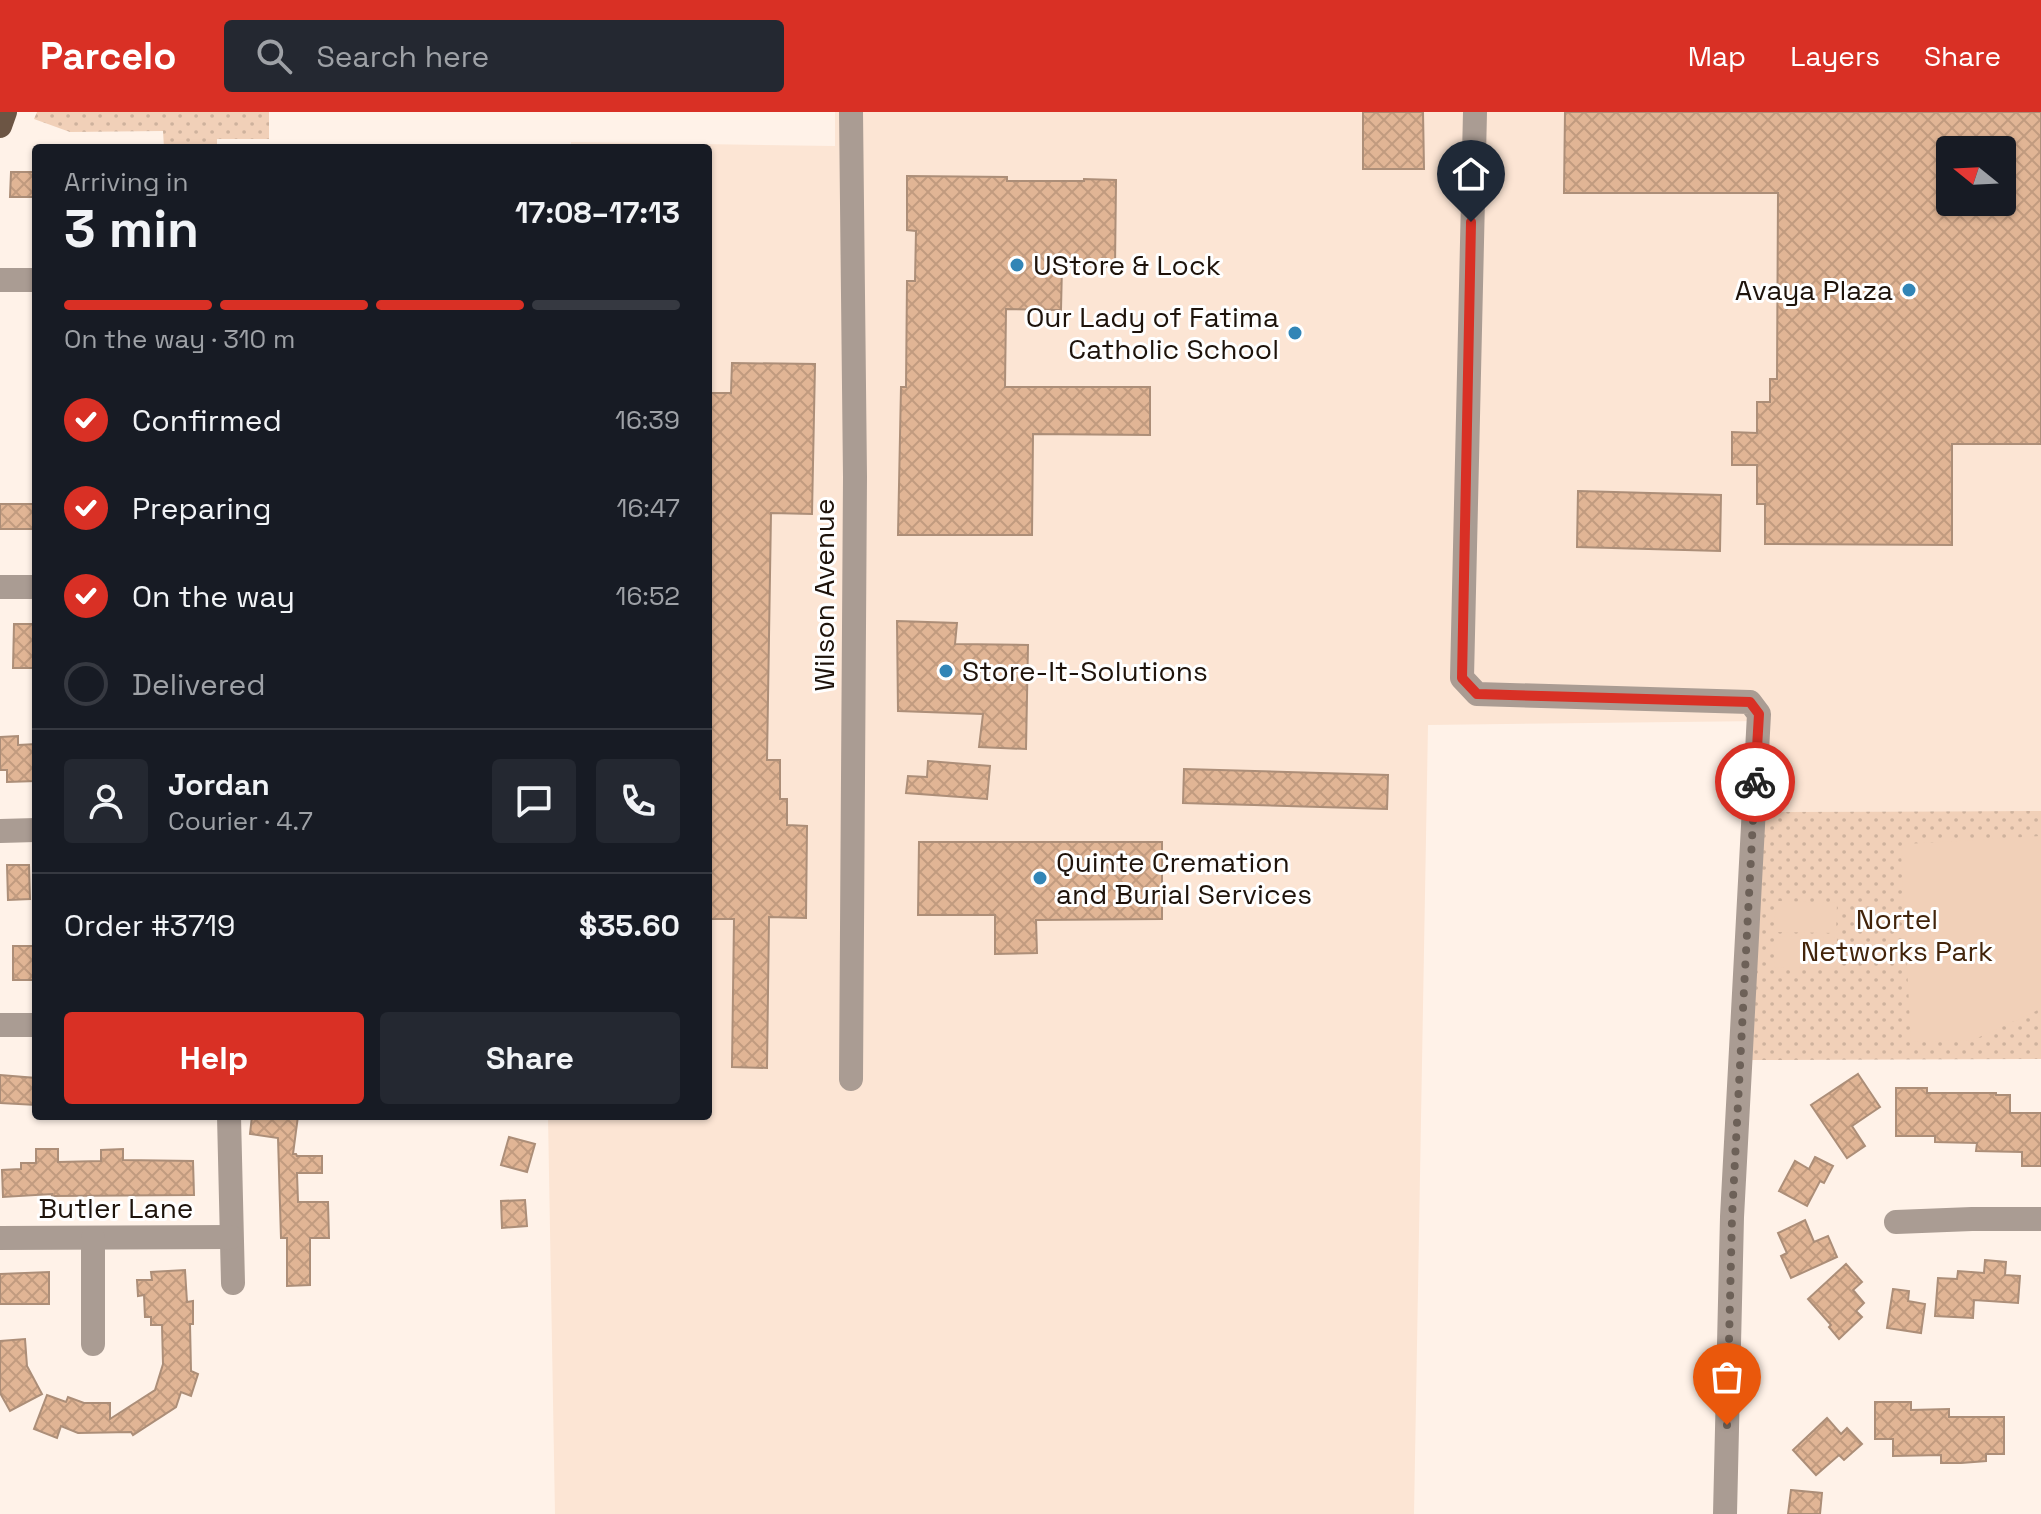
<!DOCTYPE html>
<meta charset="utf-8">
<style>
body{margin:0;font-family:"Space Grotesk",sans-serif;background:#242831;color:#f1f3f6;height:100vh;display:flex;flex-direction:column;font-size:30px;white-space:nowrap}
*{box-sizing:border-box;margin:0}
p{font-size:26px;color:#9ea1a6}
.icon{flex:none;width:44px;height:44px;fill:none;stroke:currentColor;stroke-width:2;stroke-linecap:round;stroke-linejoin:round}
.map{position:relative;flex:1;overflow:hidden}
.details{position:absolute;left:32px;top:32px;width:680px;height:976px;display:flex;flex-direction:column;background:#171b24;border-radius:8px;box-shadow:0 2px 6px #0004}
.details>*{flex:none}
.needle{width:52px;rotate:288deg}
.fabs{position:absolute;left:1936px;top:24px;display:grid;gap:16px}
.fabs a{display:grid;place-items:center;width:80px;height:80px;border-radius:8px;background:#171b24;box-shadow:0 2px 6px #0004;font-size:40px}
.pin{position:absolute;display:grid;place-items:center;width:68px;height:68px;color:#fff;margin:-82px -34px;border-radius:50% 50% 50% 0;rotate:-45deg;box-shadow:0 0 8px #0007}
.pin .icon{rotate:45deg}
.courier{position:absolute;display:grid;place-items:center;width:80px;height:80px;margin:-40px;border:6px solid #d93025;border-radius:50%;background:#fff;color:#222;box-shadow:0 2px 10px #0007}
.overview em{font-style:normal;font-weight:600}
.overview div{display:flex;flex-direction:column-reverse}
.overview{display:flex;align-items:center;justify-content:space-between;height:136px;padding:0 32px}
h1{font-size:52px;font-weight:600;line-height:60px}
.bar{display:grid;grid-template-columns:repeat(4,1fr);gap:12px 8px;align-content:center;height:96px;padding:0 32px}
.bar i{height:10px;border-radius:6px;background:#363941}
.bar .selected{background:#d93025}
.bar p{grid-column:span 4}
.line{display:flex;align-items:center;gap:20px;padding:0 32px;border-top:2px solid #363941}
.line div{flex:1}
.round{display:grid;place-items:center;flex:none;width:84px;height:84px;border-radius:8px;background:#242831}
ol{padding:0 32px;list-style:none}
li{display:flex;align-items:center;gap:24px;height:88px}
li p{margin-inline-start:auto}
li .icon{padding:8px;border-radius:50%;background:#d93025;color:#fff;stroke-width:4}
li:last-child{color:#9ea1a6}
li i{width:44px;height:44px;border:4px solid #363941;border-radius:50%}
.cta{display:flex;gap:16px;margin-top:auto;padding:16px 32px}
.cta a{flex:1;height:92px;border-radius:8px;background:#d93025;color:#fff;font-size:32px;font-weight:600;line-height:92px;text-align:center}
.cta a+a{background:#242831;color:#f1f3f6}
header{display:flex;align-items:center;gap:48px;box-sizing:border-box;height:112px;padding:0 40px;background:#d93025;color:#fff}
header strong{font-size:38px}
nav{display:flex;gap:44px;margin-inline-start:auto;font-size:28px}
.search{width:560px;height:72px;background:#242831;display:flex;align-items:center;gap:20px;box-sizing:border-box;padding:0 28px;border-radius:8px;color:#9ea1a6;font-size:30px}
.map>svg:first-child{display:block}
.built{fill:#fce5d4;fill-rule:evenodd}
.park{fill:url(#park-dots)}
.garden{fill:#f1d0b8}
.building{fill:url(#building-cross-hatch);stroke:#ac8e78;stroke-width:2;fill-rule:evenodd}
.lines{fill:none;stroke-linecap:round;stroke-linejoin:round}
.minor{stroke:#aa9c93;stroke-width:24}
.major{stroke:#6c5544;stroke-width:24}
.done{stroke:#6d6158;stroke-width:8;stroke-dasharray:0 14.4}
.route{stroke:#d93025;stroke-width:10}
.poi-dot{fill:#3285b6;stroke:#fff;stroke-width:3}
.labels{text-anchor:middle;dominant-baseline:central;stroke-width:6;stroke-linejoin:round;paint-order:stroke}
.poi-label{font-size:28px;fill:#1e130b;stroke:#fff;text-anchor:start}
.street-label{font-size:28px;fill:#1e130b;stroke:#fff}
.park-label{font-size:28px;fill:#42240b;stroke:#fff}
</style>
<header>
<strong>Parcelo</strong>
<div class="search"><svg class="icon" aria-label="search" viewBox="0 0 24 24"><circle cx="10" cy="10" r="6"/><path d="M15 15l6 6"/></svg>Search here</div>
<nav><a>Map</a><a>Layers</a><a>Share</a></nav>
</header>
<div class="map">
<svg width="2041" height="1402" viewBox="0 0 2041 1402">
<defs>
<pattern id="park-dots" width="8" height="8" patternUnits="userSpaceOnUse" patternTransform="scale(2)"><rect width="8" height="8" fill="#f1d0b8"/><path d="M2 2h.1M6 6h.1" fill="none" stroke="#ceb29d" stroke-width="1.8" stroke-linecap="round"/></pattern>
<pattern id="building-cross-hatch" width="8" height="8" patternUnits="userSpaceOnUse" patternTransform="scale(2)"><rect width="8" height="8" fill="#e1b595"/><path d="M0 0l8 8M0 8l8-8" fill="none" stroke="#c19b7f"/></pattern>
</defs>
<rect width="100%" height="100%" fill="#fff2e8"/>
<path class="built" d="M835,0H2041V699L1763,700L1764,609L1428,613L1414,1402H555L548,1004H708V36H571V30L835,34ZM1950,38H2002V90H1950Z"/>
<g class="park">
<polygon points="37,0 269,0 269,27 217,27 217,36 164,36 163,19 70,20 34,7"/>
<polygon points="2041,699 2041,947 1752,948 1763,700"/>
</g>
<g class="garden">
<polygon points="2041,724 2041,894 2036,899 1973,928 1911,930 1901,738 1906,732"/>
<polygon points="1776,789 1837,791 1836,821 1774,820"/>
<polygon points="1775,824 1837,826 1836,857 1774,855"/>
</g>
<g class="building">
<polygon points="1363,0 1423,0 1424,57 1363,57"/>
<path d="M1565,0H2041V332H1952V433L1765,432V392H1757V353H1732V320L1757,321V290H1770V267H1777L1778,81H1564ZM1950,38H2002V90H1950Z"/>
<polygon points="11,60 36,60 36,85 10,85"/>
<polygon points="907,64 1007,65 1007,69 1084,69 1084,67 1116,68 1115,155 1062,154 1061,198 1006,197 1005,275 1150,275 1150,323 1033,322 1032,423 898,423 901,275 906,275 907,169 915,169 916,119 907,118"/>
<polygon points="732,251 815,252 812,402 771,401 767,648 780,648 780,687 787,687 787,713 807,714 806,806 769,805 767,956 732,955 734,807 708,807 708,281 731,281"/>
<polygon points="1578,379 1721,383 1720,439 1577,435"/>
<rect x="0" y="392" width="36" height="25"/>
<polygon points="897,509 957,511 955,532 1028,533 1026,637 979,635 983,602 898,599"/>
<polygon points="14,512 36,512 36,556 13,556"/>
<polygon points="18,624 18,633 36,632 36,669 7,670 7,658 0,658 0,625"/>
<polygon points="928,649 990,654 987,687 906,681 908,664 927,665"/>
<polygon points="1184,657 1388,663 1387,697 1183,691"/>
<polygon points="919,730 1162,730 1162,807 1036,808 1037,841 995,842 995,803 918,803"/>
<polygon points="7,753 29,753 30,787 8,788"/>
<rect x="13" y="834" width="23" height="34"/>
<polygon points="1858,962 1880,995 1852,1014 1865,1034 1847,1046 1811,993"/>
<polygon points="0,963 36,966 36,993 0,991"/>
<polygon points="1896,976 1927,976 1927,981 1996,981 1996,983 2010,983 2010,1001 2041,1001 2041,1054 2022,1054 2022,1040 1976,1039 1977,1031 1935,1030 1935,1024 1896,1024"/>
<polygon points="252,1004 298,1004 293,1042 296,1042 297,1044 322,1044 322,1061 297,1061 298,1090 328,1090 329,1126 310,1126 310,1173 287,1174 287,1126 281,1126 278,1026 250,1022"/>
<polygon points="509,1025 535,1032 527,1060 501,1053"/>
<polygon points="36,1037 58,1037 58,1050 101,1049 101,1038 123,1037 123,1048 193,1049 194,1083 52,1084 52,1082 3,1085 2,1058 21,1057 21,1051 36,1051"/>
<polygon points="1815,1045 1833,1054 1824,1071 1820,1069 1807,1094 1779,1079 1795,1049 1809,1057"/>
<polygon points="525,1088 527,1114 502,1116 501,1089"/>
<polygon points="1805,1108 1814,1130 1828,1124 1837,1145 1791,1166 1781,1144 1787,1141 1778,1121"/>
<polygon points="1985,1148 2006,1150 2005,1163 2020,1164 2018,1191 1974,1188 1973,1206 1935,1204 1938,1166 1957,1167 1958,1159 1984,1161"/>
<polygon points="1846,1152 1862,1170 1853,1178 1864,1191 1856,1199 1862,1205 1839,1227 1829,1215 1831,1213 1808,1187"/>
<polygon points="185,1158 187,1190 193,1189 193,1212 190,1212 191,1259 198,1262 191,1284 181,1280 176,1295 133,1323 131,1320 78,1321 61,1314 57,1326 34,1317 47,1283 66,1290 68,1285 84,1291 110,1291 110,1307 155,1278 163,1252 162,1213 151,1213 151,1205 145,1205 144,1183 138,1184 137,1168 152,1168 151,1160"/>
<polygon points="49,1160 49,1192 0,1192 0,1162"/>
<polygon points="1893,1177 1909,1179 1908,1189 1925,1192 1921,1221 1887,1216"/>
<polygon points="25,1227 27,1254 42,1282 10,1299 0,1281 0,1229"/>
<polygon points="1875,1290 1911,1290 1911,1298 1949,1297 1949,1305 2004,1305 2004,1342 1986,1342 1986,1349 1961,1351 1941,1351 1941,1343 1893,1344 1893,1327 1875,1327"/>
<polygon points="1827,1306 1841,1322 1847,1316 1862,1332 1844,1348 1839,1343 1816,1363 1793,1338"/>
<polygon points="1791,1378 1822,1381 1820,1402 1788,1402"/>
</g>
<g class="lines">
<g class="minor">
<polyline points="851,0 855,365 851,967"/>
<polyline points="1475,0 1462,566 1477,582 1750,590 1759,602 1732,1105 1725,1402"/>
<polyline points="0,168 36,168"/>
<polyline points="0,475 36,475"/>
<polyline points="0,719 36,718"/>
<polyline points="0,913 36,913"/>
<polyline points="229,1004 233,1171"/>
<polyline points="1896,1110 1972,1107 2041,1107"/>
<polyline points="0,1126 231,1125"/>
<polyline points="93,1126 93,1232"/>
</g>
<polyline class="major" points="0,14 5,0"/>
</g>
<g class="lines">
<polyline class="done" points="1727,1313 1732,1105 1755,670"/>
<polyline class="route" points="1471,110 1462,566 1477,582 1750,590 1759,602 1755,670"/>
</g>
<g class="poi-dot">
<circle cx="1017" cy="153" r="8"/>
<circle cx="1909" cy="178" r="8"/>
<circle cx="1295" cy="221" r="8"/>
<circle cx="946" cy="559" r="8"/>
<circle cx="1040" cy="766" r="8"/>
</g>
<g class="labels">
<g class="poi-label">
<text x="1033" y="153">UStore &amp; Lock</text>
<text x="1893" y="178" text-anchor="end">Avaya Plaza</text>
<text x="1279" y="205" text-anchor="end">Our Lady of Fatima<tspan x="1279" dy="32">Catholic School</tspan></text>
<text x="962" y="559">Store-It-Solutions</text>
<text x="1056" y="750">Quinte Cremation<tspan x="1056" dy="32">and Burial Services</tspan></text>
</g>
<g class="street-label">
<text transform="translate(824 483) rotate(-90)">Wilson Avenue</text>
<text x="116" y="1096">Butler Lane</text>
</g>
<g class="park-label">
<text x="1897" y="807">Nortel<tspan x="1897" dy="32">Networks Park</tspan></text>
</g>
</g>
</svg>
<div class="fabs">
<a><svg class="needle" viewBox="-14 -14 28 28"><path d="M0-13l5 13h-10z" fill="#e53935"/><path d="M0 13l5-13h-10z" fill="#9ea1a6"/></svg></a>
</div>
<div class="pin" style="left:1727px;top:1313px;background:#ea580c"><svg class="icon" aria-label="bag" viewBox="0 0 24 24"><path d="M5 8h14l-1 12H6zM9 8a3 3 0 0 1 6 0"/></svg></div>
<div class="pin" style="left:1471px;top:110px;background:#1f2937"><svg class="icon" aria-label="home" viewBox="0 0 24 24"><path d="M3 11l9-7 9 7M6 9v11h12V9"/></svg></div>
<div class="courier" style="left:1755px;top:670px"><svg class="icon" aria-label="bike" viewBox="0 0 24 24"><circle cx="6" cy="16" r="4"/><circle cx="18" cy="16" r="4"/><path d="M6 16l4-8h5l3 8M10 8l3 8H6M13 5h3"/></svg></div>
<section class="details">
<div class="overview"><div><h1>3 min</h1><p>Arriving in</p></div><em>17:08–17:13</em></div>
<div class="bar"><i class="selected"></i><i class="selected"></i><i class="selected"></i><i></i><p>On the way · 310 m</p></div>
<ol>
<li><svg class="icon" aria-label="check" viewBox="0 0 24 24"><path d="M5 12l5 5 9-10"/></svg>Confirmed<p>16:39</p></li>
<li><svg class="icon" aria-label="check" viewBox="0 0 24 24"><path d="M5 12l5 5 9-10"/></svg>Preparing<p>16:47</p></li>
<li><svg class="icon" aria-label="check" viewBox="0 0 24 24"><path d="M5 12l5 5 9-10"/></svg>On the way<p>16:52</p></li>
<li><i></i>Delivered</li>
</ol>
<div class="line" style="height:144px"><a class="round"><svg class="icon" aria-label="person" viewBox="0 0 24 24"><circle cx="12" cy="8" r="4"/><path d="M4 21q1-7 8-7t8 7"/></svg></a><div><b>Jordan</b><p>Courier · 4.7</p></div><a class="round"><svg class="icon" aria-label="chat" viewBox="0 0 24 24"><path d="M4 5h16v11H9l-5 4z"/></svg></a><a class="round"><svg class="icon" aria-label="phone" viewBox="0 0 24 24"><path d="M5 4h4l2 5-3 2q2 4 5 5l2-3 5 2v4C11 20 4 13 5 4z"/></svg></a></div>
<div class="line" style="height:104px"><div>Order #3719</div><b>$35.60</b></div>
<div class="cta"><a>Help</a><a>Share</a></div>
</section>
</div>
